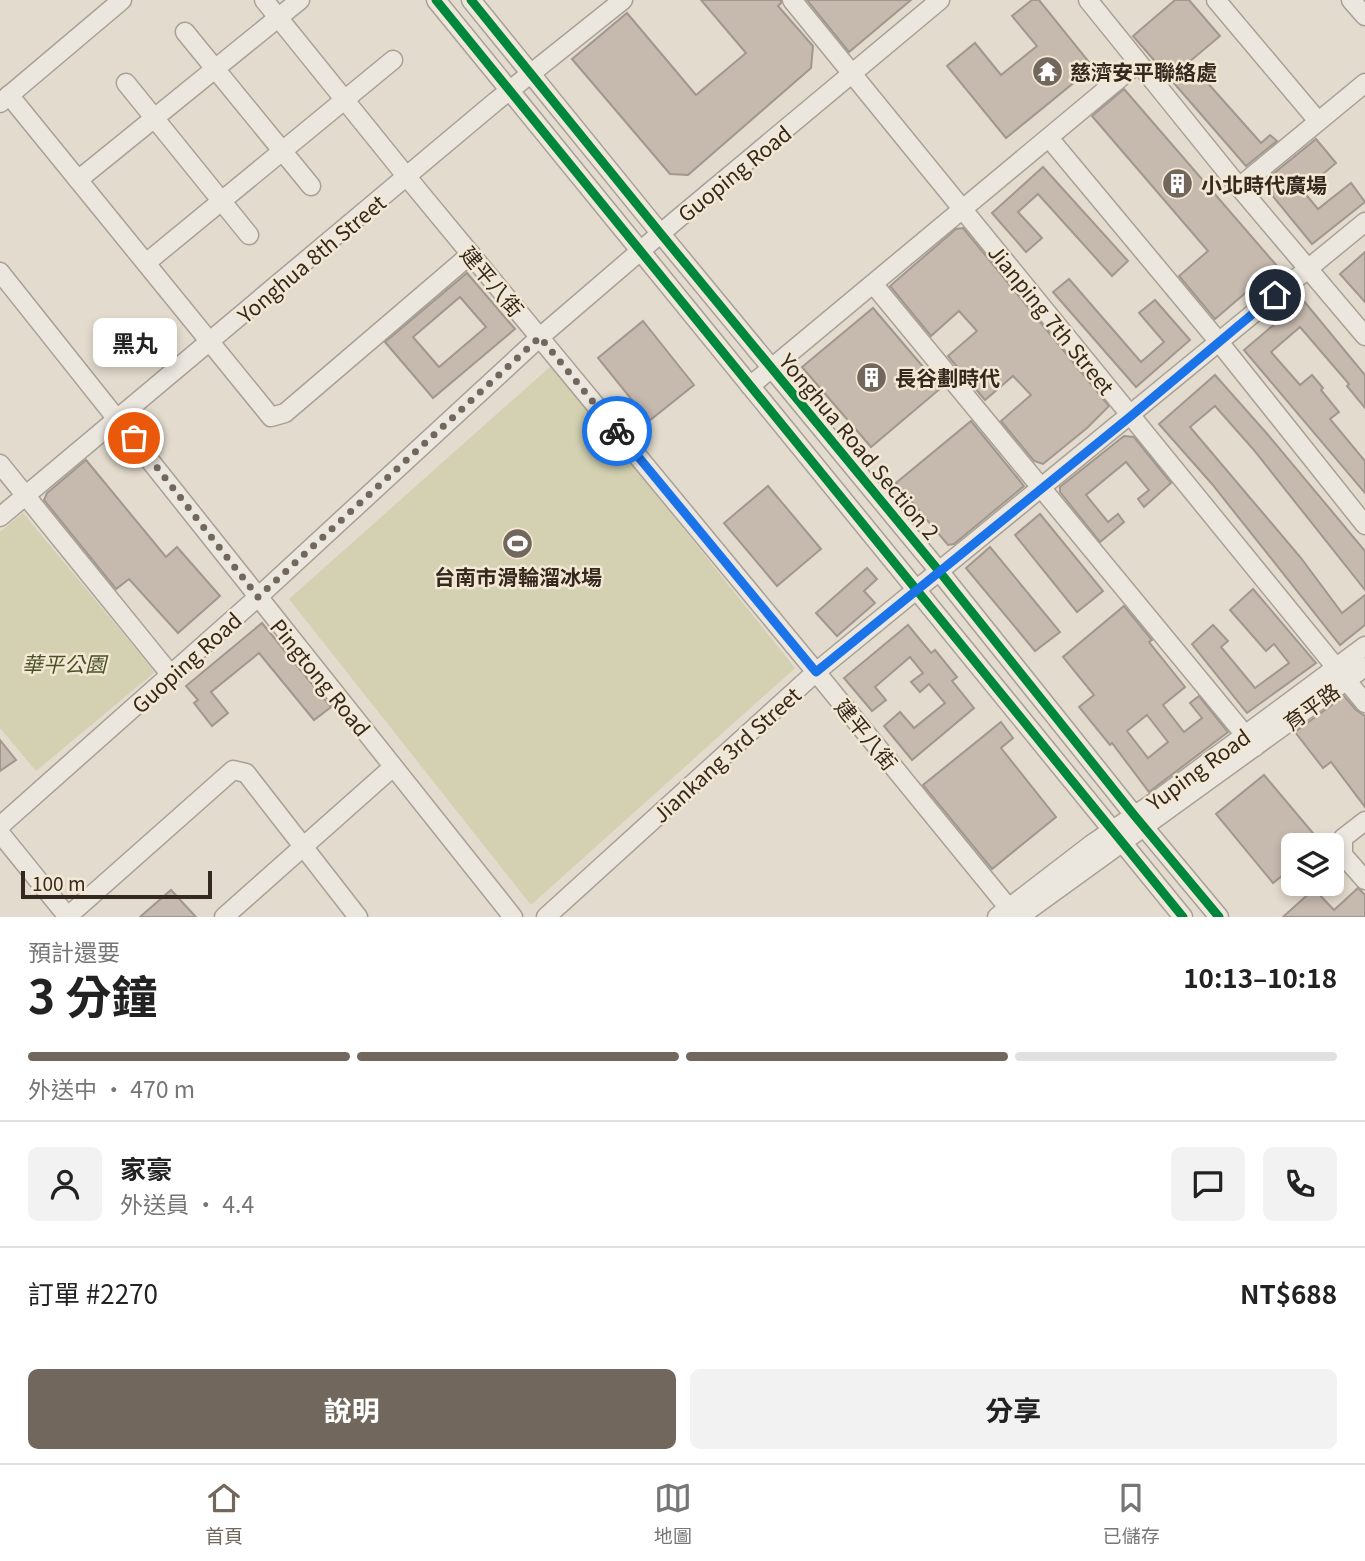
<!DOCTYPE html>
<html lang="zh-TW">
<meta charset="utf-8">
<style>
body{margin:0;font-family:Georgia,"Noto Sans TC",serif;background:#f2f2f2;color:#222;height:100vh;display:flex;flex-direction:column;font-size:26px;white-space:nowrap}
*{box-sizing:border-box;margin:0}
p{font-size:23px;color:#767676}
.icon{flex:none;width:38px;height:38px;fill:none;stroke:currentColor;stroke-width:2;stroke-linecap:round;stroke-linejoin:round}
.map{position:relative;height:917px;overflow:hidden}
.details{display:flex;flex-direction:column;background:#fff;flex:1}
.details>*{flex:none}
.buttons{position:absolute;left:1281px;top:833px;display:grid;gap:14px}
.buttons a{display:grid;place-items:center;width:63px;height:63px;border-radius:10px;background:#fff;box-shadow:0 4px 10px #0003;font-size:35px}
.scale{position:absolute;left:21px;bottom:18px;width:191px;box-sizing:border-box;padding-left:7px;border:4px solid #35281f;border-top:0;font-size:19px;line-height:24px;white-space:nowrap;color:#35281f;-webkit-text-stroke:5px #f3e8d4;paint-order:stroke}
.pin{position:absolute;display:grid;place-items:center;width:60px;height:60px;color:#fff;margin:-30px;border:4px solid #fff;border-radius:50%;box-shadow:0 2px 7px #0007}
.courier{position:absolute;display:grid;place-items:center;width:70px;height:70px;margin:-35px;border:5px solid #1a73e8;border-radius:50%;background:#fff;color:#222;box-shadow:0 2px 9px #0007}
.bubble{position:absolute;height:49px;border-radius:10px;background:#fff;box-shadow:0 4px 10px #0003;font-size:23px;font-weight:700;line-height:49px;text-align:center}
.summary em{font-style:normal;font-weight:700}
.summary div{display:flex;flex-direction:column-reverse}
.summary{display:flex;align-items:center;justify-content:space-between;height:119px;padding:0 28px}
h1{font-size:46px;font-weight:700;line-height:52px}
.bar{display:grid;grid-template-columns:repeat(4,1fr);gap:10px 7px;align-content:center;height:84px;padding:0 28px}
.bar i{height:9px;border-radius:5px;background:#e0e0e0}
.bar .current{background:#72675c}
.bar p{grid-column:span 4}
.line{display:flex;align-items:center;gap:18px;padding:0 28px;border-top:2px solid #e0e0e0}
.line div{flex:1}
.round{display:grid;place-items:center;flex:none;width:74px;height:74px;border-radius:10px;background:#f2f2f2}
.primary-button{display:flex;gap:14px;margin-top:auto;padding:14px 28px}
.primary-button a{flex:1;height:80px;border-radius:10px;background:#72675c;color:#fff;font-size:28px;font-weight:700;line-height:80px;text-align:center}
.primary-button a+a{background:#f2f2f2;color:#222}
.tab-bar{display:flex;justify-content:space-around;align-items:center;height:98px;border-top:2px solid #e0e0e0;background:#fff;font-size:19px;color:#767676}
.tab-bar a{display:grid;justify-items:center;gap:4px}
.tab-bar .current{color:#72675c}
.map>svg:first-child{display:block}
.green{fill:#d3d1b1}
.building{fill:#c6b9ae;stroke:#a2978d;stroke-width:2;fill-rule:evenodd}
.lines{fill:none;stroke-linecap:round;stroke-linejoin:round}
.minor-casing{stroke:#a8a096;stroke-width:21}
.minor{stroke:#ebe6de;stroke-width:18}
.cycleway-casing{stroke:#f3e8d4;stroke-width:13}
.cycleway{stroke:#00873e;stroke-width:9}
.done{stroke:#72675c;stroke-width:7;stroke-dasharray:0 12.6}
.route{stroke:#1a73e8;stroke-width:9}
.labels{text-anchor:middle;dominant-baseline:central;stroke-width:5;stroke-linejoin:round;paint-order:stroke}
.poi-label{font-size:21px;font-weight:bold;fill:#35281f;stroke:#f3e8d4;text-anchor:start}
.street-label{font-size:21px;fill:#35281f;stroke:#f3e8d4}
.park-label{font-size:21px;font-style:italic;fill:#495027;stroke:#f3e8d4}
</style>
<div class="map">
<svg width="1365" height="917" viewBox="0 0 1365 917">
<rect width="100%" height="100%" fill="#e3dbcd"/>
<g class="green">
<polygon points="552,365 795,668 531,905 289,599"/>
<polygon points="23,513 155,672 36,771 0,728 0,532"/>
</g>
<g class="building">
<polygon points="701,0 781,0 781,3 778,6 813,46 811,68 688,175 670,174 572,59 627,13 696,95 746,53"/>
<polygon points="807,0 911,0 849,52"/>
<polygon points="1032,0 1039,0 1093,67 1006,138 947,66 975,43 1001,75 1037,46 1012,16"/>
<polygon points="1175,0 1189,0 1220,36 1189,62 1261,143 1270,135 1277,141 1246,166 1133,36"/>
<polygon points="1124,89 1277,266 1215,319 1179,276 1208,251 1092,116"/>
<polygon points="1316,139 1336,163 1303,191 1318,209 1351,183 1365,202 1312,244 1262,183"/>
<polygon points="1043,167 1128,261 1112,276 1038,194 1018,212 1042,238 1026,252 992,213"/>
<polygon points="963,228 1109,406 1087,428 1043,464 1034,461 1001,421 1031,395 1013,376 985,400 948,356 977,331 959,311 931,336 890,286 956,229"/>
<polygon points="1365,252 1365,302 1340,274"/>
<path d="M467,273L515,329L433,398L385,342ZM460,297L486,327L439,367L413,337Z"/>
<polygon points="1069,279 1141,362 1164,342 1139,313 1155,300 1190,340 1136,387 1053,292"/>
<polygon points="1303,300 1365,375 1365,408 1347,386 1349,384 1300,327 1271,352 1300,385 1312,375 1323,388 1321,390 1339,412 1330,419 1365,461 1365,493 1244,350"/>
<polygon points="873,308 941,388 871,447 802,367"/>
<polygon points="643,321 694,385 649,421 598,358"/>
<polygon points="1215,375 1269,436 1365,551 1365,590 1253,449 1215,406 1190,427 1301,558 1342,613 1365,595 1365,625 1340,645 1212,484 1159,424"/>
<polygon points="971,421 1024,486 954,544 948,545 896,483"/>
<polygon points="1124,436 1134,437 1171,483 1144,507 1138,499 1149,490 1126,462 1086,495 1108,522 1118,514 1124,522 1100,542 1060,492 1060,487"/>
<polygon points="86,460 166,557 177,547 220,596 178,633 129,579 116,589 44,500 47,493"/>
<polygon points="768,486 821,549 777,586 724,523"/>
<polygon points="1040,514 1103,591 1077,612 1015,535"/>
<polygon points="990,547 1060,632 1035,651 966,568"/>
<polygon points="867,568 877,579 864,591 875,603 837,636 816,613"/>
<polygon points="1253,589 1316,663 1247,713 1192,644 1213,625 1228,641 1221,647 1255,688 1289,663 1274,644 1266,651 1230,610"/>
<path d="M1124,606L1152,640L1149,642L1185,687L1163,705L1184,732L1202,718L1190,703L1199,696L1228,732L1149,792L1112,743L1110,745L1079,707L1094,695L1063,657ZM1147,715L1168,742L1148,758L1127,731Z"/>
<polygon points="262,623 331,707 314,720 259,653 211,692 228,713 212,726 194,703 198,700 186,686"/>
<polygon points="908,625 931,653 935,650 957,677 952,681 974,708 912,760 884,726 900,712 914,728 945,703 929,684 920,692 911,682 923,673 910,657 875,687 886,700 872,711 844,678"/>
<polygon points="1344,696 1356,710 1365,716 1365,807 1331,762 1323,768 1295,732"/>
<polygon points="1001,722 1013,738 1001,748 1056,817 992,869 923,785"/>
<polygon points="0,740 16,760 0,771"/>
<polygon points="1264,775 1323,845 1293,845 1293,867 1273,883 1216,814"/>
<polygon points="1358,888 1365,895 1365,917 1283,917 1314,889 1334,910"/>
<polygon points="171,890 196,917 140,917"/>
</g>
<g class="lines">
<defs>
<g id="minor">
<polyline points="264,0 407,177 816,672 1016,917"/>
<polyline points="436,0 1183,917"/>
<polyline points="471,0 661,234 939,571 1134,815 1219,917"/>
<polyline points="792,0 1365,703"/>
<polyline points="1088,0 1239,187 1365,336"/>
<polyline points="1216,0 1318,121"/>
<polyline points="1351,0 1365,16"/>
<polyline points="185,32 311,186"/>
<polyline points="126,83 249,235"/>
<polyline points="9,95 271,417 285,413 471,254"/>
<polyline points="0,103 122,0"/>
<polyline points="1049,138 1219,342 1365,525"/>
<polyline points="78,180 300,0"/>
<polyline points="1239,187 1365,83"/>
<polyline points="146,263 393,60"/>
<polyline points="0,272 513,917"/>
<polyline points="874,285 1255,747"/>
<polyline points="750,386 1138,63"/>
<polyline points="0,464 171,675"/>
<polyline points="0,517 495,102 623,0"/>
<polyline points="1365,821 1343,838 1343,855 1365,880"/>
<polyline points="0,826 258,597 540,337 674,222 940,0"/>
<polyline points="0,833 68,917"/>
<polyline points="67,917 233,770 246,773 358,917"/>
<polyline points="224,917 393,767"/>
<polyline points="546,917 816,672 1365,222"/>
<polyline points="997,917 1092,844 1156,801 1365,646"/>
<polyline points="1019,917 1365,667"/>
</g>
</defs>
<use href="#minor" class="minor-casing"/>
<use href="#minor" class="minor"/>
<defs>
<g id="cycleway">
<polyline points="436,0 1183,917"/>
<polyline points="471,0 661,234 939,571 1134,815 1219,917"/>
</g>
</defs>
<use href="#cycleway" class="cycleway-casing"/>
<use href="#cycleway" class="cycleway"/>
</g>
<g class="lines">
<polyline class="done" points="134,438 258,597 540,337 617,431"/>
<polyline class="route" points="617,431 816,672 1131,416 1275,295"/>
</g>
<defs>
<symbol id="temple-disc" viewBox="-11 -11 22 22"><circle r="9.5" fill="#72675c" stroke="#f3e8d4"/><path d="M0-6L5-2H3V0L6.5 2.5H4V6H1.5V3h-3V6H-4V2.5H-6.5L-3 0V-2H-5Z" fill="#fff"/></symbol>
<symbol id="building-disc" viewBox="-11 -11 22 22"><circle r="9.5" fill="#72675c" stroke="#f3e8d4"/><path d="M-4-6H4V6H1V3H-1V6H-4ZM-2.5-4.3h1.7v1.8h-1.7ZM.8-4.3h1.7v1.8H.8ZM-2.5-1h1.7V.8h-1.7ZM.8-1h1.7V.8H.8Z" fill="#fff"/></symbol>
<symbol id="stadium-disc" viewBox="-11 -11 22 22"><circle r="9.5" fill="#72675c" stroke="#f3e8d4"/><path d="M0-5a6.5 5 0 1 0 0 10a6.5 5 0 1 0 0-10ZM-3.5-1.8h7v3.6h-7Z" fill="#fff"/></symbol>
</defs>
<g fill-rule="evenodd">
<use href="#temple-disc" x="1030" y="54" width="35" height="35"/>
<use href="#building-disc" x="1160" y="166" width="35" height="35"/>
<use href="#building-disc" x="854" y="360" width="35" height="35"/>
<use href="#stadium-disc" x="500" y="526" width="35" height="35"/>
</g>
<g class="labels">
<g class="poi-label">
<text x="1070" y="71">慈濟安平聯絡處</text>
<text x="1201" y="184">小北時代廣場</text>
<text x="895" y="377">長谷劃時代</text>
<text x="518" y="576" text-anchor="middle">台南市滑輪溜冰場</text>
</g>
<g class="street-label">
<text transform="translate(734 173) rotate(-39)">Guoping Road</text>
<text transform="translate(311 258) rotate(-40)">Yonghua 8th Street</text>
<text transform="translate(493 281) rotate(50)">建平八街</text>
<text transform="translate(1052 319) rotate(51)">Jianping 7th Street</text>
<text transform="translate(860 446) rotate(50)">Yonghua Road Section 2</text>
<text transform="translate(186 662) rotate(-42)">Guoping Road</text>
<text transform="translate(321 677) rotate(51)">Pingtong Road</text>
<text transform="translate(1311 706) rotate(-36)">育平路</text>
<text transform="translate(867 734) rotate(51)">建平八街</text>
<text transform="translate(726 754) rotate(-42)">Jiankang 3rd Street</text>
<text transform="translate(1198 769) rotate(-36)">Yuping Road</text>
</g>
<g class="park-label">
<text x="64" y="663">華平公園</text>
</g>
</g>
</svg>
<div class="buttons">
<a><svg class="icon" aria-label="layers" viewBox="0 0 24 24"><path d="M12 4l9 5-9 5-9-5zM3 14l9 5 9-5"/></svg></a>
</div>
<div class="scale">100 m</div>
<div class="pin" style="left:134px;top:438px;background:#ea580c"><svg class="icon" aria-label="bag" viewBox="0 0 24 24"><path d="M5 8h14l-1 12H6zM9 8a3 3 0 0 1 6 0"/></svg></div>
<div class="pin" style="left:1275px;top:295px;background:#1f2937"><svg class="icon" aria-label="home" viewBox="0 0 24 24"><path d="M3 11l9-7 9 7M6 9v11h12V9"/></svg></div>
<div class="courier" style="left:617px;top:431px"><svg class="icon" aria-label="bike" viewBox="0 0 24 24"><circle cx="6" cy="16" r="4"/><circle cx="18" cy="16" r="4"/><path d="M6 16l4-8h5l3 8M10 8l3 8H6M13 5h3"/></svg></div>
<div class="bubble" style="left:93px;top:318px;width:84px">黑丸</div>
</div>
<section class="details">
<div class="summary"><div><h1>3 分鐘</h1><p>預計還要</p></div><em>10:13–10:18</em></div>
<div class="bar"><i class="current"></i><i class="current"></i><i class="current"></i><i></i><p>外送中 · 470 m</p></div>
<div class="line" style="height:126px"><a class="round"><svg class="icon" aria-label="person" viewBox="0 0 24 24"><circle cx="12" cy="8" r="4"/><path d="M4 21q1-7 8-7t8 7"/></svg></a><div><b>家豪</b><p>外送員 · 4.4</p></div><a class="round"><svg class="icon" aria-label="chat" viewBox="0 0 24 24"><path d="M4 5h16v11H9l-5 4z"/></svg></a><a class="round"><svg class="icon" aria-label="phone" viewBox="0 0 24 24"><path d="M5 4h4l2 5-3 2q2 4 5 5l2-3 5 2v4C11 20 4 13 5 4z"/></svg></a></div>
<div class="line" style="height:91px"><div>訂單 #2270</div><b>NT$688</b></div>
<div class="primary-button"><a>說明</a><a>分享</a></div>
</section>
<nav class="tab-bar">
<a class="current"><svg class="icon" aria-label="home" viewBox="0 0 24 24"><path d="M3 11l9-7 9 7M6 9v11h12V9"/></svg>首頁</a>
<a><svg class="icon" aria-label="map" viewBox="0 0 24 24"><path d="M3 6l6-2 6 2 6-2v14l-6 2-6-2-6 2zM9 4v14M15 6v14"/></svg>地圖</a>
<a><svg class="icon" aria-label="saved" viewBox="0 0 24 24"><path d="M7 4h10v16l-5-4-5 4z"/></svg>已儲存</a>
</nav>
